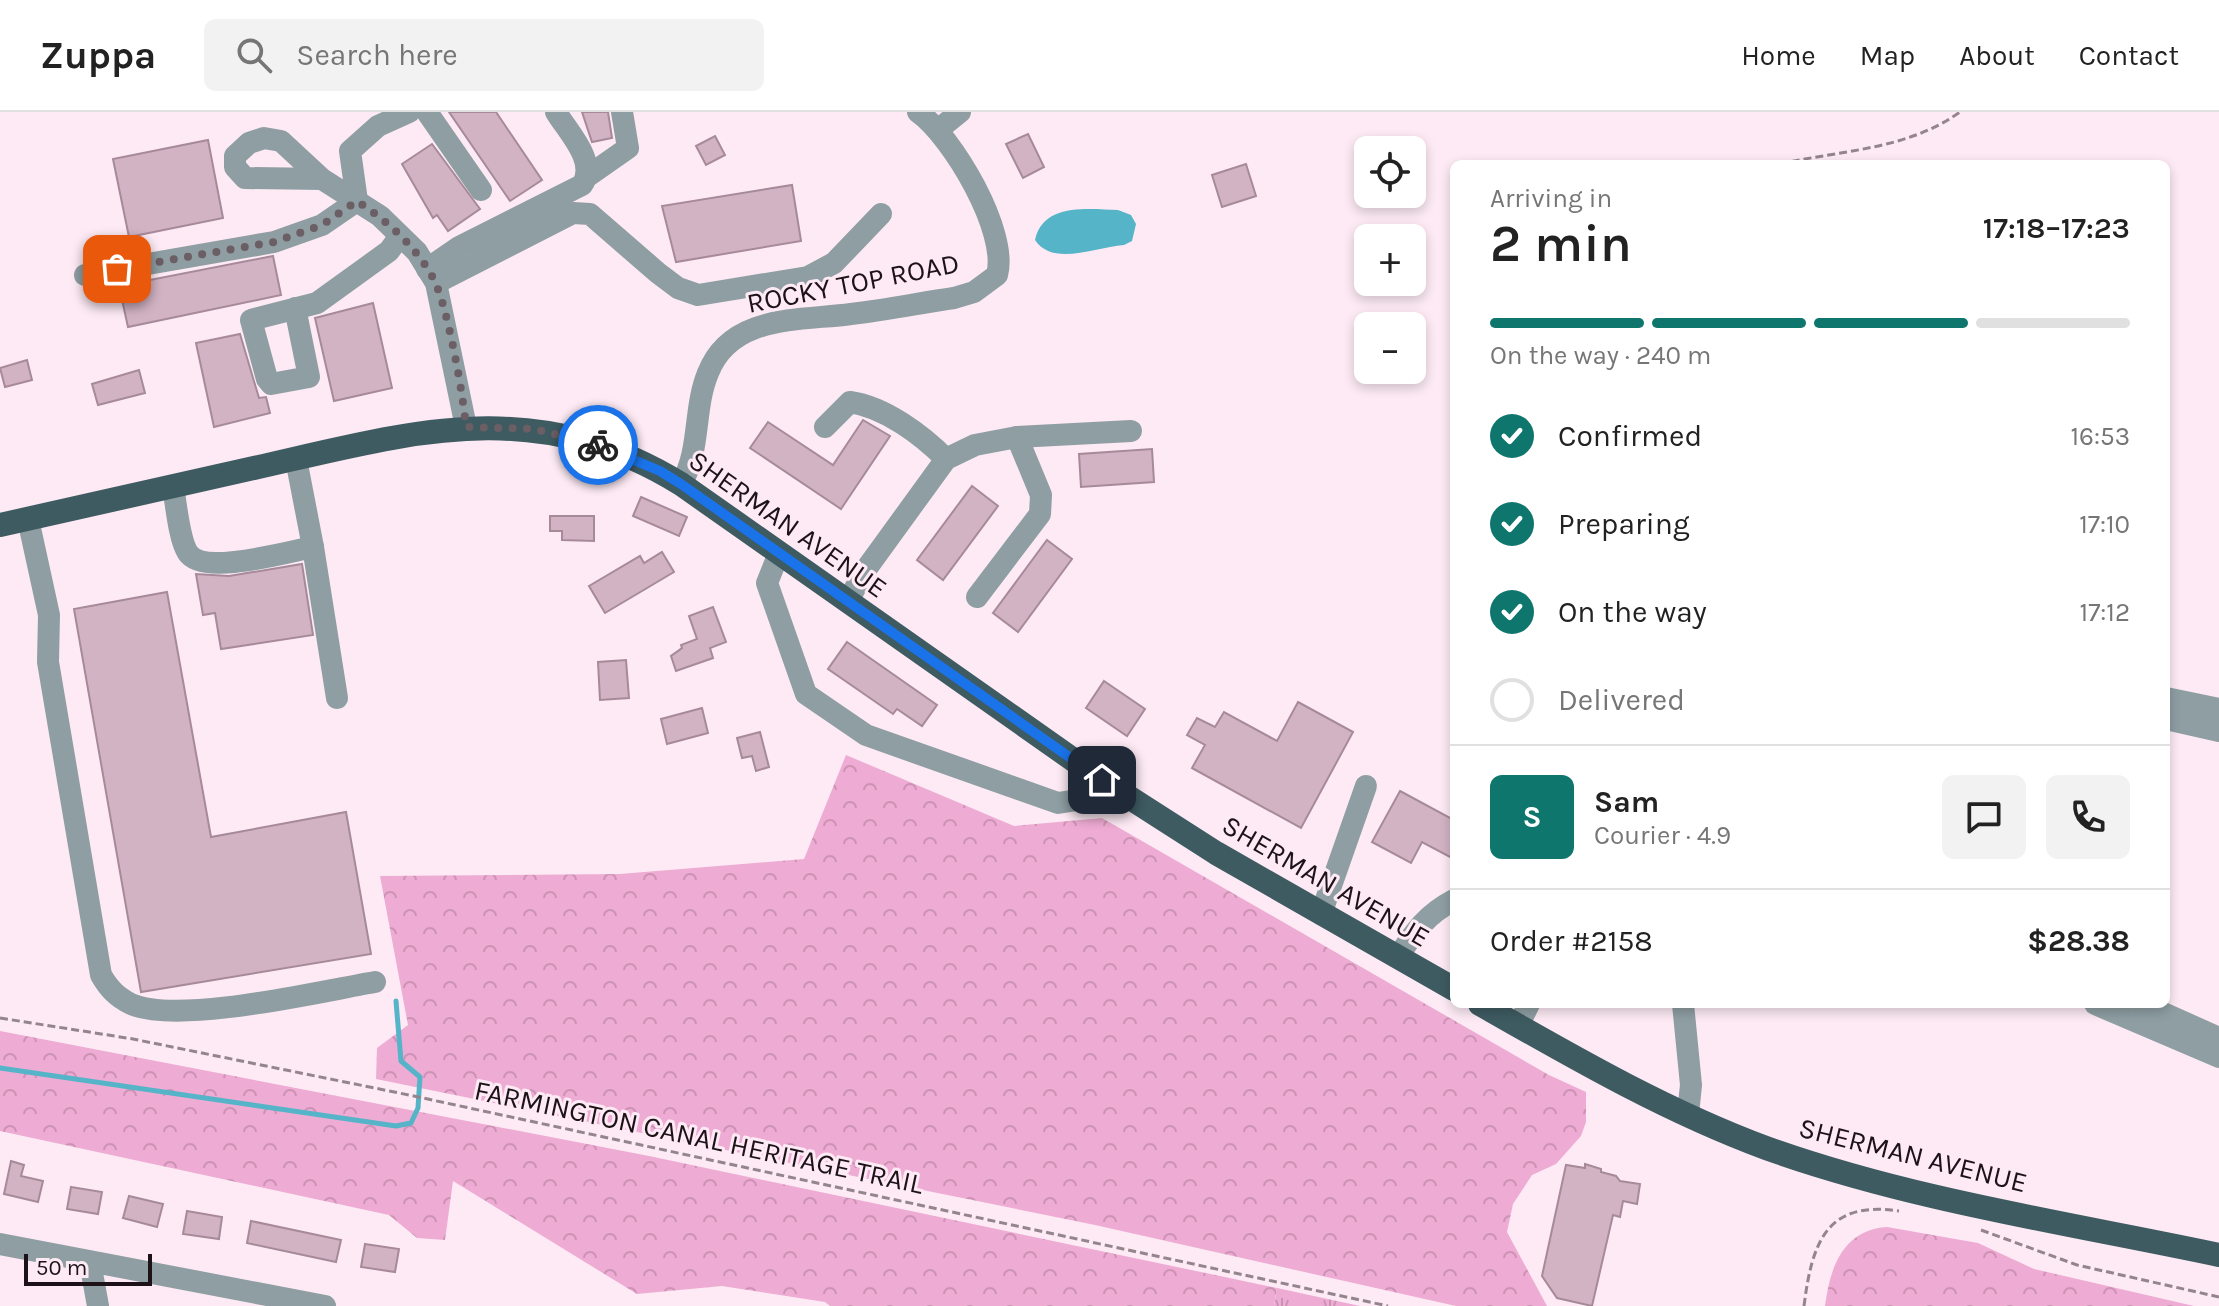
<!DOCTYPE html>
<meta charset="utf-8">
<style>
body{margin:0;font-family:Karla,sans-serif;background:#f2f2f2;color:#222;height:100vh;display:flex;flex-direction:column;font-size:30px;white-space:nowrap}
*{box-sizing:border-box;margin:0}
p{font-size:26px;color:#767676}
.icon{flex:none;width:44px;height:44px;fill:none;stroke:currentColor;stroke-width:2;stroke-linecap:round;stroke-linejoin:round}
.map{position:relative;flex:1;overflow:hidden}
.details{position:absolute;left:1450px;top:48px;width:720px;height:848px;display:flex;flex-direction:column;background:#fff;border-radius:12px;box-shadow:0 4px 12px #0003}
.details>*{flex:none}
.tools{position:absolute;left:1354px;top:24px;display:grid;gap:16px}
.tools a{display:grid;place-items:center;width:72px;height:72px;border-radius:12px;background:#fff;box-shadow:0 4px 12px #0003;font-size:40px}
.scale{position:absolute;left:24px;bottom:20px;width:128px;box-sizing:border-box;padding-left:8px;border:4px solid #1c1218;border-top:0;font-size:22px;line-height:28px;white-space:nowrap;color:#1c1218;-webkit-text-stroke:6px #fdeaf4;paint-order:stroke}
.pin{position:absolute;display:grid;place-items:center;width:68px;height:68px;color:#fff;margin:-34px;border-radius:16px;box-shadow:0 4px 12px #0006}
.courier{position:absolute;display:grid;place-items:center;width:80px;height:80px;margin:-40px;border:6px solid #1a73e8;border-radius:50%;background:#fff;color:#222;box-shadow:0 2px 10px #0007}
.summary em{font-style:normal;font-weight:600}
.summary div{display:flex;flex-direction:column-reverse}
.summary{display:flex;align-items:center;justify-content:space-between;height:136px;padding:0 40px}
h1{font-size:52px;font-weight:600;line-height:60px}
.bar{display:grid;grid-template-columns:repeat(4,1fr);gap:12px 8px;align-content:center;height:96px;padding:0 40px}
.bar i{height:10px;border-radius:6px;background:#e0e0e0}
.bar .on{background:#0f766e}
.bar p{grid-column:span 4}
.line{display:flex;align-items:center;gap:20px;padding:0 40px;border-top:2px solid #e0e0e0}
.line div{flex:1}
.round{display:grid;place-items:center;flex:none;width:84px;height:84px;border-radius:12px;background:#f2f2f2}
ol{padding:0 40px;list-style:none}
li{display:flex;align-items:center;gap:24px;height:88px}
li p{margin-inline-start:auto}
li .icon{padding:8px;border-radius:50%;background:#0f766e;color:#fff;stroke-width:4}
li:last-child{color:#767676}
li i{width:44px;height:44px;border:4px solid #e0e0e0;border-radius:50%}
header{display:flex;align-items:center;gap:48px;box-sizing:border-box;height:112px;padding:0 40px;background:#fff;border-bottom:2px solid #e0e0e0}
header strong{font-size:38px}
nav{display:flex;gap:44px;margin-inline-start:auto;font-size:28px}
.search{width:560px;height:72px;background:#f2f2f2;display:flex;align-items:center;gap:20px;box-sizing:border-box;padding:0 28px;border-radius:12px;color:#767676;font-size:30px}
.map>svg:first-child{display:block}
.grass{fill:url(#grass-tufts)}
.forest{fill:url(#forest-crowns)}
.water{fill:#55b4c7}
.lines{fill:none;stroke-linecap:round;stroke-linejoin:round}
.stream{stroke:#55b4c7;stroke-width:5}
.building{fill:#d2b3c4;stroke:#a78a9a;stroke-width:2}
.path{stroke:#94858d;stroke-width:3;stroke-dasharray:8 4;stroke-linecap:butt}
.minor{stroke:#8e9ea2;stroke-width:22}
.major{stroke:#3e5b62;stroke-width:24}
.done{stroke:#6b5e65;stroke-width:8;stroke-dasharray:0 14.4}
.route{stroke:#1a73e8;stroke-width:10}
.labels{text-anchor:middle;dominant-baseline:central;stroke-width:6;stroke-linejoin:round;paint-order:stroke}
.street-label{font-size:28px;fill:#1c1218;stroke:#fdeaf4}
</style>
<header>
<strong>Zuppa</strong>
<div class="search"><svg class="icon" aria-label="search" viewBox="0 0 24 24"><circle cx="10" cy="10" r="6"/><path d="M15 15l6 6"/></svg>Search here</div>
<nav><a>Home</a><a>Map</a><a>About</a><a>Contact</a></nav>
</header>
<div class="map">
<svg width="2219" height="1194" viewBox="0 0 2219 1194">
<defs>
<pattern id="grass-tufts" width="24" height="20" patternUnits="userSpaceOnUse" patternTransform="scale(2)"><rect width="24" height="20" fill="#eeabd3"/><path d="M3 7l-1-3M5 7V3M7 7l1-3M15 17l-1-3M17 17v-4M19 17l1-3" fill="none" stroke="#cc92b4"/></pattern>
<pattern id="forest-crowns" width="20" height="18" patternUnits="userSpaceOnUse" patternTransform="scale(2)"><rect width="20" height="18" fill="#eeabd3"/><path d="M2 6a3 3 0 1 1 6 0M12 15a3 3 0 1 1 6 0" fill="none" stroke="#cc92b4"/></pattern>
</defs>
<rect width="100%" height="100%" fill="#fdeaf4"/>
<polygon class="grass" points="1277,1176 1360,1194 1274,1194"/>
<g class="forest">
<polygon points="846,643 1014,714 1102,706 1549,963 1586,980 1586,1010 1581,1024 1556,1052 1532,1063 1513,1092 1507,1120 1547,1194 1456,1194 1095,1113 376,967 377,936 408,913 380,764 620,762 804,747"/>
<polygon points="0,919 649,1044 1277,1176 1274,1194 830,1194 825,1190 722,1174 637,1182 453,1069 445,1128 417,1126 389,1103 0,1019"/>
<path d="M1887,1115L1978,1131L2034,1157L2194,1194H1825C1830,1155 1843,1118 1887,1115Z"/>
</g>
<path class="water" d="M1118,98L1131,103L1136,112L1132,129L1124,133C1095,135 1053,155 1035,128C1043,91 1087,97 1118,98Z"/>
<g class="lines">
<polyline class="stream" points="0,956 396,1014 411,1011 418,996 420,965 401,949 396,889"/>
</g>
<g class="building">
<polygon points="449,0 496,0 542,68 510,89"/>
<polygon points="582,0 608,0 612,26 592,30"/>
<polygon points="1028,22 1044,55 1023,66 1006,32"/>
<polygon points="715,24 725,43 706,53 696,34"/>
<polygon points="208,28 223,106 129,125 113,47"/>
<polygon points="432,32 480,97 448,119 437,103 433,106 402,52"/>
<polygon points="1246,52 1256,84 1222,95 1212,63"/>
<polygon points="792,73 801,129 676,150 662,94"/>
<polygon points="273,144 281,183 128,215 119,174"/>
<polygon points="373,191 392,276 334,289 315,206"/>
<polygon points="240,222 259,286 266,285 270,301 214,315 196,231"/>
<polygon points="27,248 32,268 5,275 0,256"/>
<polygon points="139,258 145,281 98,293 92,272"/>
<polygon points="863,308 890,324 841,397 750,336 768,310 833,353"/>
<polygon points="1152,337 1154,370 1081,375 1079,342"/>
<polygon points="972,374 998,394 943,468 917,448"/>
<polygon points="641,385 687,405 679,424 633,404"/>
<polygon points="550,404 594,404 594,429 562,428 562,419 550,419"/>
<polygon points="1047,428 1072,447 1018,520 993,501"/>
<polygon points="662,440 674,460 605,501 589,474 640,444 644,451"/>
<polygon points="302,452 313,523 221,537 215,501 203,503 196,462 229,464"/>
<polygon points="167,480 211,725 346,700 371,842 141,880 74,497"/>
<polygon points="713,495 726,530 710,536 713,546 676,559 671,544 682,536 681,533 697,527 689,504"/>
<polygon points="847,530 937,593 922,614 897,597 893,602 828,557"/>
<polygon points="626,548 629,586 600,588 598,550"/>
<polygon points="1104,569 1145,597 1127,624 1086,596"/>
<polygon points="1298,590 1353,620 1301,716 1192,656 1205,633 1187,623 1197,606 1215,615 1224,600 1277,629"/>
<polygon points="702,596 708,621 667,632 661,607"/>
<polygon points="760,620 769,655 756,659 752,644 742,646 737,626"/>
<polygon points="1400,679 1454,708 1454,747 1422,730 1411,751 1372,730"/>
<polygon points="11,1049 24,1053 21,1064 43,1069 38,1090 4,1082"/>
<polygon points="1585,1052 1601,1057 1601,1060 1616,1064 1620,1069 1640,1072 1637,1092 1623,1089 1620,1105 1613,1103 1592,1194 1557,1186 1542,1164 1566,1053 1585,1056"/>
<polygon points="71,1075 102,1080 98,1102 67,1097"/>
<polygon points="129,1084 163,1092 157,1115 123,1106"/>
<polygon points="187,1099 222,1105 219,1127 183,1122"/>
<polygon points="251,1109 341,1128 336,1150 247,1131"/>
<polygon points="365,1132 399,1137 395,1160 361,1155"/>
</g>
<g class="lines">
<g class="path">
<path d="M1780,52C1842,38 1907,38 1960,0"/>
<polyline points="0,906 133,927 409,983 1388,1194"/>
<polyline points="1981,1118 2077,1153 2219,1185"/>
<path d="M1804,1194C1812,1131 1826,1088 1899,1099"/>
</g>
<g class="minor">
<polyline points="427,0 481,78"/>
<polyline points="939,17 960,0"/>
<polyline points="588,64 628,36 622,0"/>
<polyline points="322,67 245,66 235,55 235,44 249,31 264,26 281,29 322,67 380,104 417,140 436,171 466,315"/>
<polyline points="357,89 350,39 378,14 409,0"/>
<path d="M427,157L459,135L582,73C598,50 568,20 556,0"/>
<polyline points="85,163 274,130 322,113 357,89"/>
<polyline points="436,171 573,101 590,102 658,161 678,176 698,183 808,165 834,151 881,102"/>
<polyline points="295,196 309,265 271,272 267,267 251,208 317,191 389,139 400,124"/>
<path d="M825,315L850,290C885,295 922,323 946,347"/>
<path d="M681,372C701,339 693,297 708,261C731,202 800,209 851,202C886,198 920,191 954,186L974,180L997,163C1009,120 952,24 918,0"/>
<path d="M173,374C176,391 179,428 188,441C203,464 287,440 313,435L296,347"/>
<path d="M28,407L49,503L48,550L101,863C109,877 117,885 131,892C178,913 322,879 375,870"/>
<polyline points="313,435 337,586"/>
<polyline points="779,441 767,471 806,582 866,623 1058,691 1077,688 1102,668"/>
<polyline points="977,485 1040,402 1041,383 1017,325"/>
<polyline points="848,489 864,460 946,347 975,333 1017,325 1131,319"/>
<polyline points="2166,586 2219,597"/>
<polyline points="2166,607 2219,619"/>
<polyline points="1321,802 1366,674"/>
<path d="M1398,845C1414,820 1427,802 1454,788"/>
<polyline points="1683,892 1691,973 1688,1002"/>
<polyline points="2095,892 2219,945"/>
<polyline points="2143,892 2219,926"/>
<polyline points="1518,914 1529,892"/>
<polyline points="0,1132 325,1194"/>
<polyline points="90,1150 98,1194"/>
</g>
<g class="major">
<path d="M0,413C85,394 169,375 254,356C410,321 533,281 681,372L1102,668L1216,741L1454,877"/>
<path d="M1480,892C1573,945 1666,999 1766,1036C1911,1088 2068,1111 2219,1143"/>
</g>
</g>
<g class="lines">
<path class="done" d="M117,157L274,130L322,113L357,89C387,109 417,135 434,168C448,196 463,282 466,315L534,317L598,333"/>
<polyline class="route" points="598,333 660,359 681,372 1102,668"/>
</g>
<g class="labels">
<g class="street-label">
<text transform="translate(853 171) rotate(-11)">ROCKY TOP ROAD</text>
<text transform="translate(788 412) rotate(35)">SHERMAN AVENUE</text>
<text transform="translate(1326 769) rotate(30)">SHERMAN AVENUE</text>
<text transform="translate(699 1025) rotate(12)">FARMINGTON CANAL HERITAGE TRAIL</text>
<text transform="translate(1913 1043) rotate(14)">SHERMAN AVENUE</text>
</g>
</g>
</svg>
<div class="tools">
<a><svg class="icon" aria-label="locate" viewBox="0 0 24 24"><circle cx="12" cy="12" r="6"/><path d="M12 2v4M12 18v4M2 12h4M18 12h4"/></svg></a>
<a>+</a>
<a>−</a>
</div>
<div class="scale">50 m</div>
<div class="pin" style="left:117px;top:157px;background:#ea580c"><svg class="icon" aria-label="bag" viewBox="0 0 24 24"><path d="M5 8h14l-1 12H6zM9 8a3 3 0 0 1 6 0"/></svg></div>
<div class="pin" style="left:1102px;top:668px;background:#1f2937"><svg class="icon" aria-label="home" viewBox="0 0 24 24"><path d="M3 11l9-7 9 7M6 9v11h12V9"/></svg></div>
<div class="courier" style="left:598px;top:333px"><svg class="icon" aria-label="bike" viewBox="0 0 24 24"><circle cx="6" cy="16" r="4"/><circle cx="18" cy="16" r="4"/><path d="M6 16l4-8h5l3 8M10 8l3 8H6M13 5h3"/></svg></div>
<section class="details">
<div class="summary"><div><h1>2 min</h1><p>Arriving in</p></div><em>17:18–17:23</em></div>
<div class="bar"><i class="on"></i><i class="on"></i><i class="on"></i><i></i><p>On the way · 240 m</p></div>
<ol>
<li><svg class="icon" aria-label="check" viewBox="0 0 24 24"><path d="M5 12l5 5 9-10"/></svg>Confirmed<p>16:53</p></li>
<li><svg class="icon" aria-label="check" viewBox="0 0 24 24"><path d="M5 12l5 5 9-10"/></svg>Preparing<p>17:10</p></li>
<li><svg class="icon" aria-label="check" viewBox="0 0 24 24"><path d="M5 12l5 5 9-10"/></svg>On the way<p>17:12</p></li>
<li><i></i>Delivered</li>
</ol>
<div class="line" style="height:144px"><b class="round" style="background:#0f766e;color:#fff">S</b><div><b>Sam</b><p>Courier · 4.9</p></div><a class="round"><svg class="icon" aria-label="chat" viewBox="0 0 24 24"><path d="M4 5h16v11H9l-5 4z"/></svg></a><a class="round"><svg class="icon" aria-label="phone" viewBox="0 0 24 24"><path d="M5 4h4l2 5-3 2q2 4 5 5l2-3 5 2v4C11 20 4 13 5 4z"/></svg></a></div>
<div class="line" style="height:104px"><div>Order #2158</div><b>$28.38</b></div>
</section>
</div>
